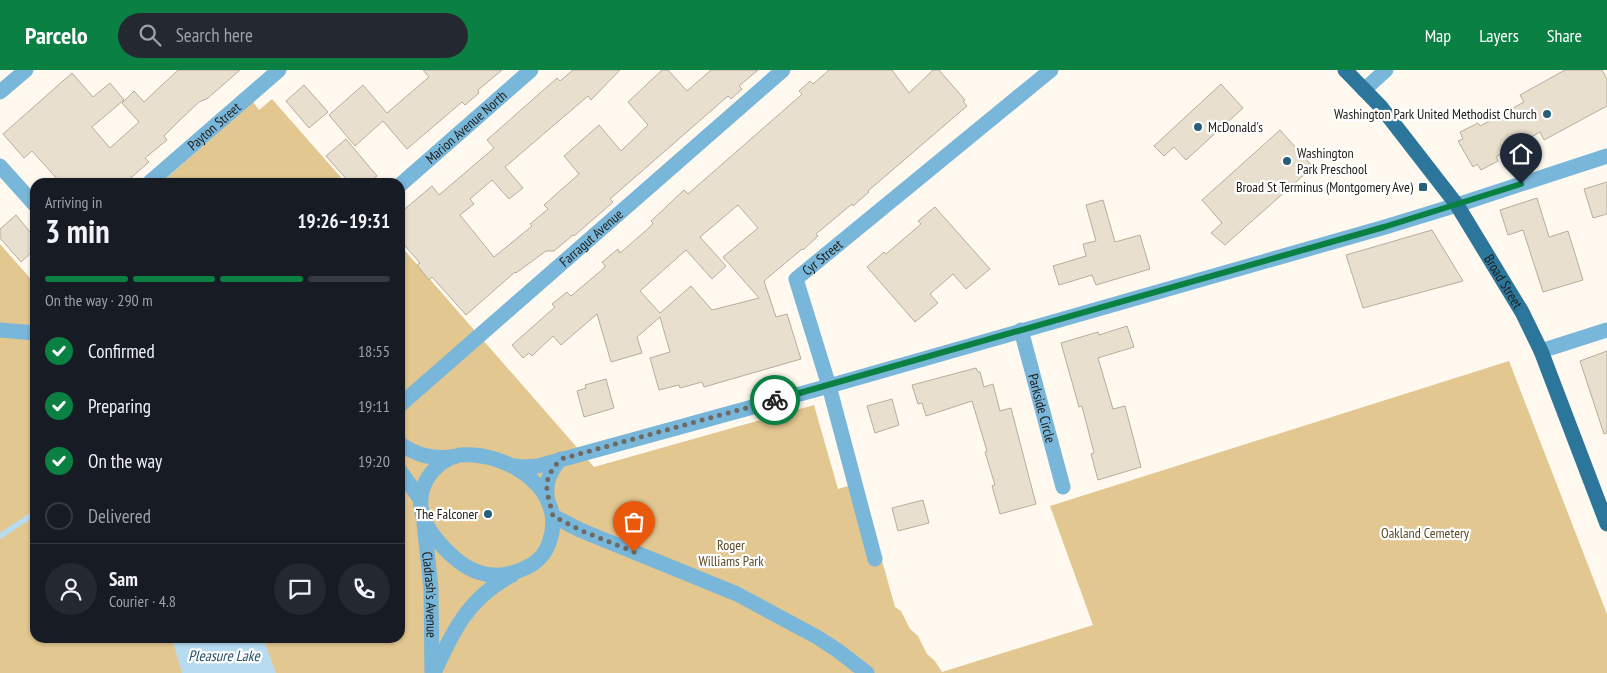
<!DOCTYPE html>
<meta charset="utf-8">
<style>
body{margin:0;font-family:"PT Sans Narrow",sans-serif;background:#242831;color:#f1f3f6;height:100vh;display:flex;flex-direction:column;font-size:19px;white-space:nowrap}
*{box-sizing:border-box;margin:0}
p{font-size:16px;color:#9ea1a6}
.icon{flex:none;width:28px;height:28px;fill:none;stroke:currentColor;stroke-width:2;stroke-linecap:round;stroke-linejoin:round}
.map{position:relative;flex:1;overflow:hidden}
.drawer{position:absolute;left:30px;top:108px;width:375px;height:465px;display:flex;flex-direction:column;background:#171b24;border-radius:15px;box-shadow:0 1px 4px #0004}
.drawer>*{flex:none}
.pin{position:absolute;display:grid;place-items:center;width:42px;height:42px;color:#fff;margin:-51px -21px;border-radius:50% 50% 50% 0;rotate:-45deg;box-shadow:0 0 5px #0007}
.pin .icon{rotate:45deg}
.courier{position:absolute;display:grid;place-items:center;width:50px;height:50px;margin:-25px;border:4px solid #0b8043;border-radius:50%;background:#fff;color:#222;box-shadow:0 1px 6px #0007}
.summary em{font-style:normal;font-weight:700}
.summary div{display:flex;flex-direction:column-reverse}
.summary{display:flex;align-items:center;justify-content:space-between;height:85px;padding:0 15px}
h1{font-size:32px;font-weight:700;line-height:38px}
.bar{display:grid;grid-template-columns:repeat(4,1fr);gap:8px 5px;align-content:center;height:60px;padding:0 15px}
.bar i{height:6px;border-radius:4px;background:#363941}
.bar .current{background:#0b8043}
.bar p{grid-column:span 4}
.line{display:flex;align-items:center;gap:12px;padding:0 15px;border-top:1px solid #363941}
.line div{flex:1}
.round{display:grid;place-items:center;flex:none;width:52px;height:52px;border-radius:26px;background:#242831}
ol{padding:0 15px;list-style:none}
li{display:flex;align-items:center;gap:15px;height:55px}
li p{margin-inline-start:auto}
li .icon{padding:5px;border-radius:50%;background:#0b8043;color:#fff;stroke-width:4}
li:last-child{color:#9ea1a6}
li i{width:28px;height:28px;border:2px solid #363941;border-radius:50%}
header{display:flex;align-items:center;gap:30px;box-sizing:border-box;height:70px;padding:0 25px;background:#0b8043;color:#fff}
header strong{font-size:24px}
nav{display:flex;gap:28px;margin-inline-start:auto;font-size:18px}
.search{width:350px;height:45px;background:#242831;display:flex;align-items:center;gap:12px;box-sizing:border-box;padding:0 18px;border-radius:28px;color:#9ea1a6;font-size:19px}
.map>svg:first-child{display:block}
.green{fill:#e3c790}
.water{fill:#b7dcf2}
.lines{fill:none;stroke-linecap:round;stroke-linejoin:round}
.stream{stroke:#b7dcf2;stroke-width:5.5}
.building{fill:#e8dfce;stroke:#b6ad9d;fill-rule:evenodd}
.minor{stroke:#78b6da;stroke-width:15}
.major{stroke:#2c769c;stroke-width:15}
.done{stroke:#6e6a63;stroke-width:5;stroke-dasharray:0 9}
.route{stroke:#0b8043;stroke-width:6}
.poi-dot{fill:#295e7a;stroke:#fff;stroke-width:2}
.labels{text-anchor:middle;dominant-baseline:central;stroke-width:4.5;stroke-linejoin:round;paint-order:stroke}
.poi-label{font-size:14px;fill:#201d17;stroke:#fff;text-anchor:end}
.street-label{font-size:14px;fill:#201d17;stroke:#fff}
.park-label{font-size:14px;fill:#5d4b24;stroke:#fff}
.water-label{font-size:15px;font-style:italic;fill:#275269;stroke:#fff}
</style>
<header>
<strong>Parcelo</strong>
<div class="search"><svg class="icon" aria-label="search" viewBox="0 0 24 24"><circle cx="10" cy="10" r="6"/><path d="M15 15l6 6"/></svg>Search here</div>
<nav><a>Map</a><a>Layers</a><a>Share</a></nav>
</header>
<div class="map">
<svg width="1607" height="603" viewBox="0 0 1607 603">
<rect width="100%" height="100%" fill="#fff9ef"/>
<g class="green">
<polygon points="272,29 345,112 162,112 253,32 259,40"/>
<polygon points="0,174 30,208 35,207 35,568 400,568 400,175 594,397 814,335 838,419 858,413 862,419 895,537 901,541 910,559 918,566 927,584 935,591 942,602 1093,555 1050,436 1509,291 1607,544 1607,603 0,603"/>
</g>
<polygon class="water" points="172,568 263,568 276,603 182,603"/>
<g class="lines">
<polyline class="stream" points="0,466 35,443"/>
</g>
<g class="building">
<polygon points="178,0 240,0 208,28 199,32 179,51 164,66 167,70 145,88 149,92 126,112 60,112 32,81 24,88 3,64 72,3 93,27 110,13 124,30 92,57 110,78 139,52 122,33 134,21 144,32"/>
<polygon points="423,0 502,0 478,20 479,23 465,35 462,32 407,79 383,51 355,76 329,45 363,15 387,43 429,7"/>
<polygon points="573,0 620,0 591,30 588,26 505,97 523,118 509,129 492,110 470,129 474,134 460,145 494,187 532,156 530,154 548,139 544,135 579,104 564,86 599,55 621,81 648,55 628,32 662,0 668,0 687,21 711,0 758,0 739,16 742,19 731,29 728,26 610,129 613,132 574,166 573,165 554,181 546,181 516,203 515,202 466,245 432,207 429,210 417,195 420,193 400,170 400,143 432,116 439,125 494,78 487,70 557,8 560,11"/>
<path d="M829,0H892L909,23L933,0H939L965,30L963,31L967,36L868,121L869,122L853,136L852,134L816,164L818,166L803,180L802,179L764,211L776,247L787,244L801,289L704,317L702,312L680,318L679,315L659,320L650,288L670,282L660,247L637,267L642,283L611,292L597,244L561,275L553,266L532,286L529,283L523,288L512,275L555,237L552,234L567,222L571,226L604,198L605,196L602,192L618,179L620,183L650,157L653,153L651,151L684,120L688,124L800,26L802,24L799,21L810,11L813,14ZM738,135L758,158L723,187L759,228L712,240L691,216L660,243L640,221L686,180L712,209L726,196L700,167Z"/>
<polygon points="1565,0 1602,0 1607,9 1607,36 1544,70 1540,62 1496,87 1498,91 1481,100 1477,94 1473,97 1458,71 1463,69 1460,62 1478,53 1480,56 1524,32 1520,25"/>
<polygon points="1221,14 1243,38 1186,90 1174,77 1164,86 1154,76"/>
<polygon points="304,15 328,42 309,58 286,31"/>
<polygon points="1280,60 1313,97 1225,175 1211,163 1222,153 1202,130"/>
<polygon points="346,69 377,106 369,112 349,112 326,86"/>
<polygon points="1607,112 1607,144 1593,148 1584,119"/>
<polygon points="1537,128 1549,167 1568,161 1583,210 1543,222 1523,160 1508,165 1500,140"/>
<polygon points="1103,130 1115,172 1140,165 1150,199 1096,215 1092,205 1059,215 1053,196 1086,186 1083,174 1096,171 1086,135"/>
<polygon points="935,137 990,199 966,219 953,204 930,224 938,233 915,252 867,197 884,182 886,184 921,154 918,151"/>
<polygon points="16,145 35,168 35,179 21,192 0,168 0,159"/>
<polygon points="1432,160 1463,211 1363,238 1346,185"/>
<polygon points="1127,256 1134,277 1098,288 1113,339 1125,336 1141,397 1098,410 1091,384 1094,383 1082,336 1079,337 1061,273 1098,262 1099,265"/>
<polygon points="1607,281 1607,363 1604,364 1580,291"/>
<polygon points="976,298 978,302 980,302 984,317 993,314 1000,341 1011,338 1036,434 1000,444 992,416 995,415 985,382 987,381 972,331 926,346 922,333 918,334 912,315"/>
<polygon points="606,309 614,338 584,347 577,321 586,318 585,315"/>
<polygon points="892,329 899,355 875,363 867,336"/>
<polygon points="923,430 929,453 898,461 892,438"/>
</g>
<g class="lines">
<g class="minor">
<polyline points="1364,20 1386,0"/>
<polyline points="0,22 26,0"/>
<polyline points="0,96 35,135"/>
<path id="s1" d="M150,112L279,0"/>
<path id="s2" d="M400,115L531,0"/>
<polyline points="0,260 35,263"/>
<path id="s3" d="M1021,260L1063,417"/>
<polyline points="1541,281 1607,260"/>
<path id="s4" d="M400,335L783,0"/>
<path d="M400,374C417,385 431,389 451,387"/>
<path d="M460,385C507,381 569,420 549,473C543,491 528,498 512,503C501,506 489,506 478,502C458,496 429,466 423,446C414,419 433,391 460,385Z"/>
<polyline points="513,396 525,397 538,396 829,316 1385,157 1457,135 1607,86"/>
<polyline points="400,401 421,430"/>
<path d="M548,432C544,415 549,401 561,389"/>
<polyline points="553,446 580,460 737,524 817,567 837,580 867,603"/>
<path id="s5" d="M424,453L431,518L432,603"/>
<path id="s6" d="M875,489L829,316L796,209L1051,0"/>
<path d="M434,603C453,561 468,528 512,505"/>
</g>
<path class="major" id="s7" d="M1345,0L1381,37L1457,135L1522,242L1541,281L1607,454"/>
</g>
<g class="lines">
<path class="done" d="M634,482L580,460L553,446C547,420 540,411 561,389L775,330"/>
<polyline class="route" points="775,330 1384,157 1521,114"/>
</g>
<g class="poi-dot">
<circle cx="1547" cy="44" r="5"/>
<circle cx="1198" cy="57" r="5"/>
<circle cx="1287" cy="91" r="5"/>
<rect x="1418" y="112" width="10" height="10" rx="2.5"/>
<circle cx="488" cy="444" r="5"/>
</g>
<g class="labels">
<g class="poi-label">
<text x="1537" y="44">Washington Park United Methodist Church</text>
<text x="1208" y="57" text-anchor="start">McDonald's</text>
<text x="1297" y="83" text-anchor="start">Washington<tspan x="1297" dy="16">Park Preschool</tspan></text>
<text x="1413" y="117">Broad St Terminus (Montgomery Ave)</text>
<text x="478" y="444">The Falconer</text>
</g>
<g class="street-label">
<text stroke="none"><textPath href="#s1" startOffset="85">Payton Street</textPath></text>
<text stroke="none"><textPath href="#s2" startOffset="88">Marion Avenue North</textPath></text>
<text stroke="none"><textPath href="#s4" startOffset="254">Farragut Avenue</textPath></text>
<text stroke="none"><textPath href="#s6" startOffset="325">Cyr Street</textPath></text>
<text stroke="none"><textPath href="#s7" startOffset="265">Broad Street</textPath></text>
<text stroke="none"><textPath href="#s3" startOffset="81">Parkside Circle</textPath></text>
<text stroke="none"><textPath href="#s5" startOffset="72">Cladrash's Avenue</textPath></text>
</g>
<g class="park-label">
<text x="1425" y="463">Oakland Cemetery</text>
<text x="731" y="475">Roger<tspan x="731" dy="16">Williams Park</tspan></text>
</g>
<g class="water-label">
<text x="224" y="585">Pleasure Lake</text>
</g>
</g>
</svg>
<div class="pin" style="left:634px;top:482px;background:#ea580c"><svg class="icon" aria-label="bag" viewBox="0 0 24 24"><path d="M5 8h14l-1 12H6zM9 8a3 3 0 0 1 6 0"/></svg></div>
<div class="pin" style="left:1521px;top:114px;background:#1f2937"><svg class="icon" aria-label="home" viewBox="0 0 24 24"><path d="M3 11l9-7 9 7M6 9v11h12V9"/></svg></div>
<div class="courier" style="left:775px;top:330px"><svg class="icon" aria-label="bike" viewBox="0 0 24 24"><circle cx="6" cy="16" r="4"/><circle cx="18" cy="16" r="4"/><path d="M6 16l4-8h5l3 8M10 8l3 8H6M13 5h3"/></svg></div>
<section class="drawer">
<div class="summary"><div><h1>3 min</h1><p>Arriving in</p></div><em>19:26–19:31</em></div>
<div class="bar"><i class="current"></i><i class="current"></i><i class="current"></i><i></i><p>On the way · 290 m</p></div>
<ol>
<li><svg class="icon" aria-label="check" viewBox="0 0 24 24"><path d="M5 12l5 5 9-10"/></svg>Confirmed<p>18:55</p></li>
<li><svg class="icon" aria-label="check" viewBox="0 0 24 24"><path d="M5 12l5 5 9-10"/></svg>Preparing<p>19:11</p></li>
<li><svg class="icon" aria-label="check" viewBox="0 0 24 24"><path d="M5 12l5 5 9-10"/></svg>On the way<p>19:20</p></li>
<li><i></i>Delivered</li>
</ol>
<div class="line" style="height:90px"><a class="round"><svg class="icon" aria-label="person" viewBox="0 0 24 24"><circle cx="12" cy="8" r="4"/><path d="M4 21q1-7 8-7t8 7"/></svg></a><div><b>Sam</b><p>Courier · 4.8</p></div><a class="round"><svg class="icon" aria-label="chat" viewBox="0 0 24 24"><path d="M4 5h16v11H9l-5 4z"/></svg></a><a class="round"><svg class="icon" aria-label="phone" viewBox="0 0 24 24"><path d="M5 4h4l2 5-3 2q2 4 5 5l2-3 5 2v4C11 20 4 13 5 4z"/></svg></a></div>
</section>
</div>
